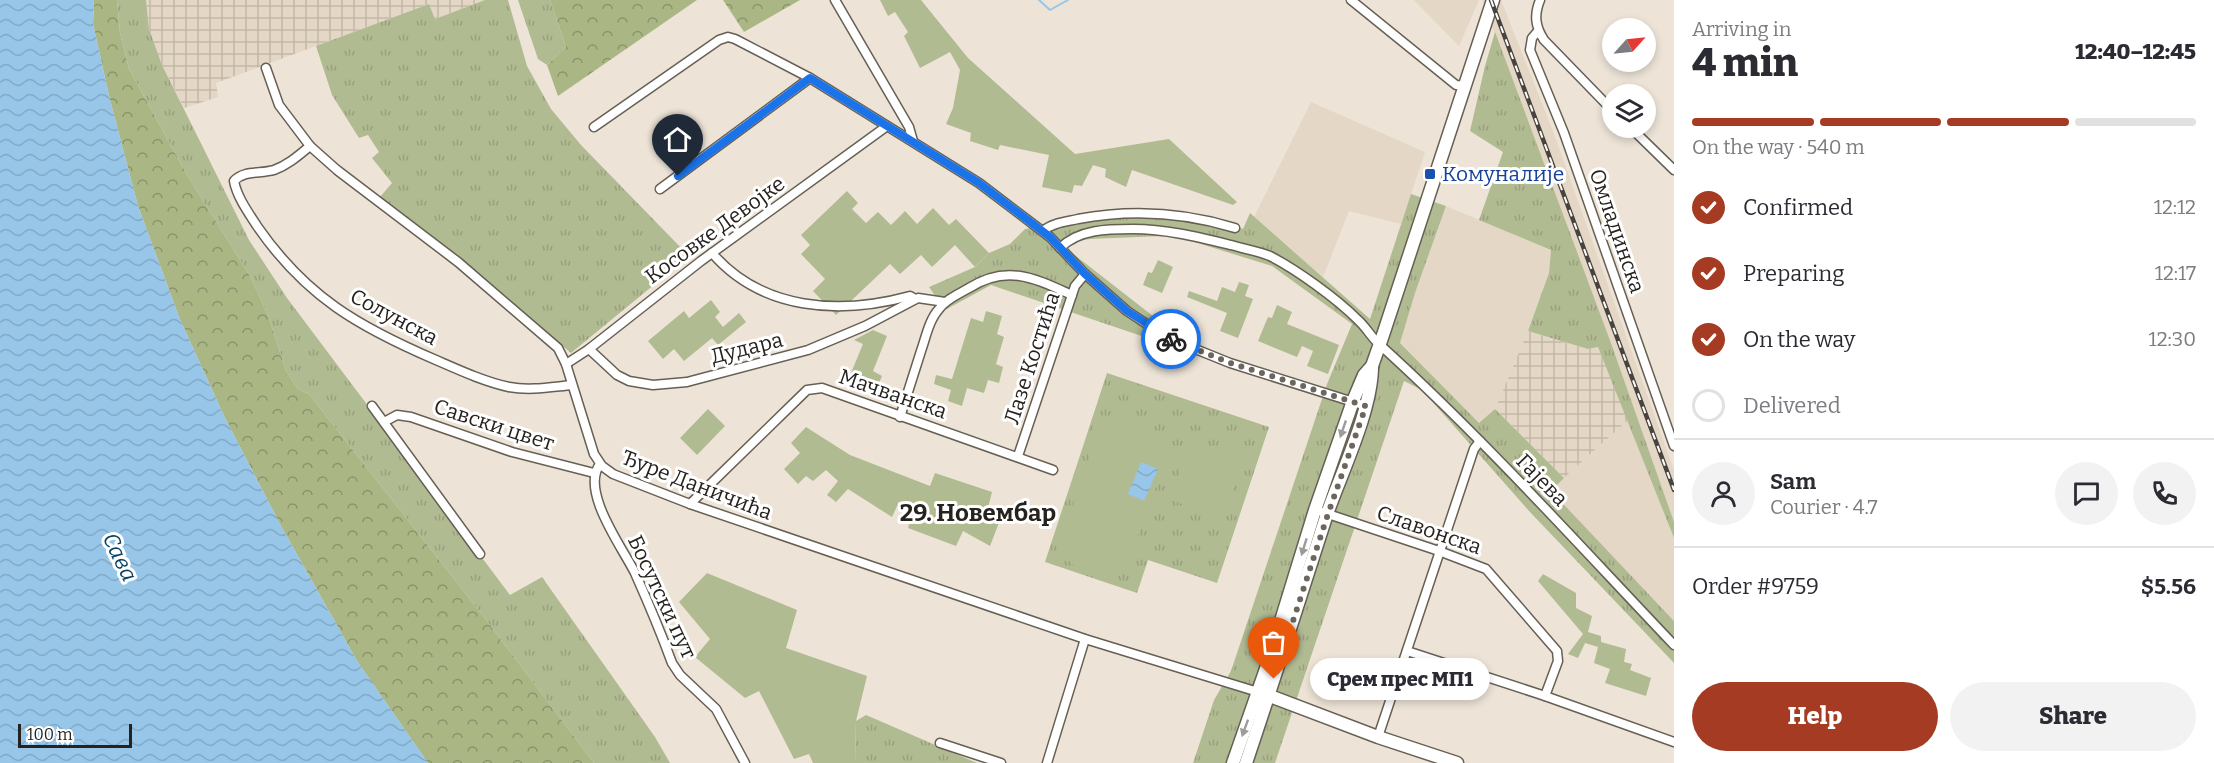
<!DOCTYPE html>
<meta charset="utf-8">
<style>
body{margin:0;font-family:Bitter,serif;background:#f2f2f3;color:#2b2b33;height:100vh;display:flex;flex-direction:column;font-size:22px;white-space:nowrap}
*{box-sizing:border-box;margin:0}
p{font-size:20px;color:#7c7c81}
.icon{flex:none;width:33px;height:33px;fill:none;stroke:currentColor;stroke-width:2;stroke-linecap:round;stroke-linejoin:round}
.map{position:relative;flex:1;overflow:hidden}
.sheet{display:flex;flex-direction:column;background:#fff;width:540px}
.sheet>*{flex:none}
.needle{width:39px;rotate:63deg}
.controls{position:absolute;left:1602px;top:18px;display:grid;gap:12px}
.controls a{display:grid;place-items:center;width:54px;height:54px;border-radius:50%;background:#fff;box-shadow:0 3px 9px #0003;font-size:30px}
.scale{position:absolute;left:18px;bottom:15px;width:114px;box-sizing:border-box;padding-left:6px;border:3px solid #26221e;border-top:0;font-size:16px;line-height:21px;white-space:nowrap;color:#26221e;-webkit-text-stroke:4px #fff;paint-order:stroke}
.pin{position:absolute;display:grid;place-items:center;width:51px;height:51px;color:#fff;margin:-62px -26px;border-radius:50% 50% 50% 0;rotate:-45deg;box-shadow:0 0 6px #0007}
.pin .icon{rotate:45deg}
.courier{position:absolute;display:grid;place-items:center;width:60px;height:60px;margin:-30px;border:4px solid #1a73e8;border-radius:50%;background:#fff;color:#222;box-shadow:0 2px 8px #0007}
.bubble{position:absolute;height:42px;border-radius:21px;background:#fff;box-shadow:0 3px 9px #0003;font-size:20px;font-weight:800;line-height:42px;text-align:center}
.head em{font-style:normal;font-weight:800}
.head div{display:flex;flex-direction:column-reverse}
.head{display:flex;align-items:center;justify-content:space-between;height:102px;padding:0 18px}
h1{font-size:39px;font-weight:800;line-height:45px}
.bar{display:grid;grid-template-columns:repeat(4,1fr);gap:9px 6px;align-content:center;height:72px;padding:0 18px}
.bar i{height:8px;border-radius:4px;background:#e1e1e2}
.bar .current{background:#a43b22}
.bar p{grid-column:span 4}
.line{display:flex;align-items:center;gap:15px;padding:0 18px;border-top:2px solid #e1e1e2}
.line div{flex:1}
.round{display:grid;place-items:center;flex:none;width:63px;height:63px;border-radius:32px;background:#f2f2f3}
ol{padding:0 18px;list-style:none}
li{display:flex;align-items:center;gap:18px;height:66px}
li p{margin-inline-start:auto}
li .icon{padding:6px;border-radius:50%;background:#a43b22;color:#fff;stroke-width:4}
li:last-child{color:#7c7c81}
li i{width:33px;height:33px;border:3px solid #e1e1e2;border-radius:50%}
.button{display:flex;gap:12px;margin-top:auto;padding:12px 18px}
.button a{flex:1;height:69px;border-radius:36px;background:#a43b22;color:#fff;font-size:24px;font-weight:800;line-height:69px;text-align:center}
.button a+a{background:#f2f2f3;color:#2b2b33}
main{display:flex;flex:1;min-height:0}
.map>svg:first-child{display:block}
.built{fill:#e4d7c5}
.industrial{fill:url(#industrial-grid)}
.grass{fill:url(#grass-tufts)}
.forest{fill:url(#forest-crowns)}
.garden{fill:#b1bb92}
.water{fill:url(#water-waves)}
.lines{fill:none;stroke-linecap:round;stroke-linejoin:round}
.stream{stroke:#97c6e8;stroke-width:2}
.street-casing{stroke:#665f54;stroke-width:11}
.secondary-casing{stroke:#665f54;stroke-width:15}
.street{stroke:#fff;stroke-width:8}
.secondary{stroke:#fff;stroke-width:12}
.rail-casing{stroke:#48433e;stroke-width:4.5}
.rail{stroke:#fff;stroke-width:2;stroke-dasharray:7;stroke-linecap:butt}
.oneway{fill:#9d9c9a}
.done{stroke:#6c665f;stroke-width:6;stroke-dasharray:0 10.8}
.route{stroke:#1a73e8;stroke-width:8}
.transit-dot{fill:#1a4fb4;stroke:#fff;stroke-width:2}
.labels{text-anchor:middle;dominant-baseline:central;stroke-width:6;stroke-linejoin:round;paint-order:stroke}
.transit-label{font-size:21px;fill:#164399;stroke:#fff;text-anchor:start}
.street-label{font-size:21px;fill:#26221e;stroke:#fff}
.water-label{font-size:22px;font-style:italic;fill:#054263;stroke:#fff}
.quarter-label{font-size:24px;font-weight:bold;fill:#26221e;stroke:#fff}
</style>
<main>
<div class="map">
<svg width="1674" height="763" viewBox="0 0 1674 763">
<defs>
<pattern id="industrial-grid" width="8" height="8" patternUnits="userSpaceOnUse" patternTransform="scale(1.5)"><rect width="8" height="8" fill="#e4d7c5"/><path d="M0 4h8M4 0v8" fill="none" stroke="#c3b8a9"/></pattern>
<pattern id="grass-tufts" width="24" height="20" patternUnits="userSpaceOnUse" patternTransform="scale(1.5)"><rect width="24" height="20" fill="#b1bb92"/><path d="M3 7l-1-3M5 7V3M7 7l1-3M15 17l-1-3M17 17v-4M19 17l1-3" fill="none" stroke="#98a07d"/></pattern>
<pattern id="forest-crowns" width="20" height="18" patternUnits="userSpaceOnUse" patternTransform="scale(1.5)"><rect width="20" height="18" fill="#aab785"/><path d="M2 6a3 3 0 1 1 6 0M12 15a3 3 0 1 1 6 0" fill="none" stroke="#8a946c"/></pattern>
<pattern id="water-waves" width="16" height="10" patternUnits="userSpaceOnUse" patternTransform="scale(1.5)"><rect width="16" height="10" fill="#97c6e8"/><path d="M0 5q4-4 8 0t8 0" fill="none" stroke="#82aac7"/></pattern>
</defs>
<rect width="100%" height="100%" fill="#ede4d7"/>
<g class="built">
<polygon points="1414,0 1479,0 1459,46"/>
<polygon points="1482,0 1501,0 1553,131 1674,470 1674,522 1611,343"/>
<polygon points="1311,102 1425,152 1401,224 1349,211 1323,277 1254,217"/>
<polygon points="1446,206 1551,250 1549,273 1528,331 1495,409 1479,423 1400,343 1415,293"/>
<polygon points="1628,420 1674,538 1674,621 1550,491"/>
</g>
<g class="industrial">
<polygon points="146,0 485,0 435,19 429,4 399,15 216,83 218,97 184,108 162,65 149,29"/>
<polygon points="1528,331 1588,349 1598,347 1628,420 1564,478 1495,409"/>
</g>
<g class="grass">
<polygon points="117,0 146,0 149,29 162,65 249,240 287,298 510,595 542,577 655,737 670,763 594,763 480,612 309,394 298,389 286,371 269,318 250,276 187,175 129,69 120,33"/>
<polygon points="485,0 508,0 527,66 551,109 581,145 689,256 571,353 482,277 380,197 392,183 372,158 379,152 368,135 359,138 332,95 316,46 429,4 435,19"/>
<polygon points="518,0 550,0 566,47 547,65 538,59"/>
<polygon points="1495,32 1611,343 1674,522 1674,538 1598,347 1588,349 1528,331 1549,273 1551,250 1479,220 1503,152 1470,131 1485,66"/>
<polygon points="1411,194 1446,206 1415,293 1400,343 1479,423 1495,409 1564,478 1551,491 1674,621 1674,663 1529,511 1422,390 1404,381 1275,763 1193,763 1214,700 1231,671 1327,384 1352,324 1272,266 1191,241 1163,236 1090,239 1076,241 1067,249 1185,341 1177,348 991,285 945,310 929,287 975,267 989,253 1010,244 1025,229 1088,216 1207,219 1243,229 1250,213 1370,319"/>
<polygon points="1107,373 1269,427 1217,583 1148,560 1137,593 1045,562"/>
<polygon points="866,715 977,763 855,763 856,721"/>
</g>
<g class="forest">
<polygon points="94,0 117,0 120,33 129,69 187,175 250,276 269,318 286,371 298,389 309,394 480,612 594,763 428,763 357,661 281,526 224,416 179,317 138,206 110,100 93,24"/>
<polygon points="550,0 697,0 558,96 547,65 566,47"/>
<polygon points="723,0 800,0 744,32"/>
</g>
<g class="garden">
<polygon points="880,0 921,0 968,58 1075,154 1169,139 1237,202 1233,205 1132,170 1126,187 1105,177 1106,169 1093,165 1082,186 1074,185 1072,193 1042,187 1049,155 1000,145 998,150 970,141 971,133 946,124 953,108 960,70 950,52 920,68 904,36 908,32 895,12 888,16"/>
<polygon points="847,191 858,203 852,209 866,223 878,212 891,225 905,211 917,224 933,208 949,225 956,219 989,253 975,267 955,245 932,267 921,255 900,274 890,264 836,315 813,291 825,279 801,254 810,245 801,235"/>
<polygon points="1158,260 1173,267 1162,293 1143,285 1148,272 1152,273"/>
<polygon points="1239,282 1249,285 1245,296 1253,299 1238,338 1220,331 1227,313 1187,297 1189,291 1217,301 1222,287 1235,292"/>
<polygon points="711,300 720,312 715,317 723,327 739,313 746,322 718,345 712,338 684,361 674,349 663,359 648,341 684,311 689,318"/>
<polygon points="1277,305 1292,312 1287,324 1339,345 1328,374 1307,366 1313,351 1302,346 1297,357 1258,341 1268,317 1272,318"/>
<polygon points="986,311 1002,316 997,334 1004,337 996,364 1003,367 999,383 988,380 984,393 967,388 962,406 948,401 951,390 934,384 936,375 952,379 971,318 983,322"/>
<polygon points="873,330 887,336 873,371 882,376 878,385 851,373 863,344 854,340"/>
<polygon points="708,409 725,426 697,455 680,438"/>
<path d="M1120,420C1147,419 1166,434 1165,462L1128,564C1125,566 1121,571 1117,573C1097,585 1070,571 1064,550C1062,544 1063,537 1063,531L1098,435L1104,428Z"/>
<polygon points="806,427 850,455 930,486 935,473 992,492 988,508 1002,515 990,546 963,531 956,546 908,528 912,513 897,506 892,517 848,489 836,502 827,495 838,481 826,470 813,481 806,476 798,484 784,469 800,453 791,443"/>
<polygon points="1191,440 1244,458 1223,518 1171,500"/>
<polygon points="707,573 797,610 786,648 867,676 856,721 855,763 813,763 809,754 794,759 759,691 745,698 695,657 710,639 679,602"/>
<polygon points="1543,574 1576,593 1576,608 1592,616 1588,632 1601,636 1601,642 1626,649 1624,662 1632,664 1630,670 1651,678 1646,696 1605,683 1610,669 1594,663 1598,647 1585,643 1578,658 1568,654 1583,634 1538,581"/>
</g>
<g class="water">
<polygon points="0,0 94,0 93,24 110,100 138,206 179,317 224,416 281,526 357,661 428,763 0,763"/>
<polygon points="1141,462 1158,469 1144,501 1128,494"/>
</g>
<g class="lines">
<polyline class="stream" points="1039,0 1050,10 1068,0"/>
<defs>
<g id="street">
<polyline points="835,0 909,127 913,141"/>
<polyline points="1351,0 1456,85 1466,86"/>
<path d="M1540,0C1534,15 1535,26 1544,40L1612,110"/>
<polyline points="1538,31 1532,38 1530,50 1564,133 1674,446"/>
<polyline points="266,68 279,105 310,146 337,170 458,262 558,348 566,364 594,454 602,466 613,474 690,504 1085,639 1258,692"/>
<polyline points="594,127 719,40 728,37 735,39 810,78 979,183 1050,237 1085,274 1127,311 1168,338 1230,363 1366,406"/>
<polyline points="1631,128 1674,170"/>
<path d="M310,146C299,155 288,165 274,170C260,174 244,170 234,181C237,197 248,212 257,226C306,297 359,327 436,360C459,370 485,382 509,387C530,391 551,387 572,385"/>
<polyline points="660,189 810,78"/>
<path d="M1043,231C1052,223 1065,222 1078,219C1131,209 1183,212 1235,228"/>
<path d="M1060,248C1079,229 1108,229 1133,229C1166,229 1198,237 1231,245C1244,249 1258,251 1270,256C1297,270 1336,298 1358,320C1366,327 1371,337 1379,344C1483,438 1577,543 1674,645"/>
<path d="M712,253C762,311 840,315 910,296L915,299"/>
<polyline points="589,349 617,375 629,381 653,385 687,382 808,350 865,326 918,298 945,302"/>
<polyline points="566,364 589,349 701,261 887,126"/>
<polyline points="372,406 480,554"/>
<path d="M900,417C907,395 914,373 921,351C926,337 929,320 939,309C946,299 959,294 969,288C1007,264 1034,278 1072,295"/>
<polyline points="384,422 397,415 411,417 512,452 594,473"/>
<polyline points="1018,456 1072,295 1075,286 1085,274"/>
<path d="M600,464C580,491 622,547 635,573C648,602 661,633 672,663L680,675L716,709L745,763"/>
<polyline points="690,504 807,390 822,388 1053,470"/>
<polyline points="1322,512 1439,551 1486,569 1557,651 1558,661 1545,696"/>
<polyline points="1407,651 1545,696 1674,742"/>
<polyline points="1378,737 1474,449 1480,441"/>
<polyline points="940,743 1001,763"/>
<polyline points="1047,763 1085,639"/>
</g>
<g id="secondary">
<polyline points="1262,693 1378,737 1457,763"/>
<polyline points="1233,763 1268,663 1315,510 1353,401 1364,375 1372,366 1383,335 1493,0"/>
<path d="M1246,763C1274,680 1300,597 1327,514C1342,471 1372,410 1372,366"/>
</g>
</defs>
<use href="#street" class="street-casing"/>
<use href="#secondary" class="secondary-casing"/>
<use href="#street" class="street"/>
<use href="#secondary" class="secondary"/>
<defs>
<polyline id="rail" points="1491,0 1674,490"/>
</defs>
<use href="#rail" class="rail-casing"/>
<use href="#rail" class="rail"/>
</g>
<defs><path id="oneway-solid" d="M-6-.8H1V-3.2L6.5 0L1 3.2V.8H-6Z" transform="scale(1.5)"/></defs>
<g class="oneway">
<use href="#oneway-solid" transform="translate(1343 429) rotate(109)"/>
<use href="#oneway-solid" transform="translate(1304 547) rotate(107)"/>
<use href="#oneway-solid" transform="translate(1245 728) rotate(110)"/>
</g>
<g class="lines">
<polyline class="done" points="1171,339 1230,363 1366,406 1328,514 1274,679"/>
<polyline class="route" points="678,176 810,78 979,183 1050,237 1085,274 1127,311 1171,339"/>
</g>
<rect class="transit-dot" x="1424" y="168" width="12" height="12" rx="3"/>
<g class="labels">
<g class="transit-label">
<text x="1442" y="174">Комуналије</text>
</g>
<g class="street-label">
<text transform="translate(715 230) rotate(-36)">Косовке Девојке</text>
<text transform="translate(1617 231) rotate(71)">Омладинска</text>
<text transform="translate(394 317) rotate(28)">Солунска</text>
<text transform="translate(747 348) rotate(-14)">Дудара</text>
<text transform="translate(1032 358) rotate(-72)">Лазе Костића</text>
<text transform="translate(893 394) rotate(19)">Мачванска</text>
<text transform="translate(494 425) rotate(18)">Савски цвет</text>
<text transform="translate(1542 480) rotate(46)">Гајева</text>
<text transform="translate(697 485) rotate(21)">Ђуре Даничића</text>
<text transform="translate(1429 530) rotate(19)">Славонска</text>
<text transform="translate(662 597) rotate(65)">Босутски пут</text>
</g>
<g class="water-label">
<text transform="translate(120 557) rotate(64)">Сава</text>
</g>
<g class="quarter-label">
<text x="978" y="513">29. Новембар</text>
</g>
</g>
</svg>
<div class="controls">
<a><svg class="needle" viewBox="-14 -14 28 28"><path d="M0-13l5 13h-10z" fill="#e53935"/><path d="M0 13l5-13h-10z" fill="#7c7c81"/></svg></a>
<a><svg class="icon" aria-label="layers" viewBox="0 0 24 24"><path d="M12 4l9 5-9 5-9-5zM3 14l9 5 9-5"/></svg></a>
</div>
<div class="scale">100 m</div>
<div class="pin" style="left:1274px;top:679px;background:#ea580c"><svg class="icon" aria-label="bag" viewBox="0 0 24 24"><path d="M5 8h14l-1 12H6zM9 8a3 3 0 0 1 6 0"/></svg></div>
<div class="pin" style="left:678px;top:176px;background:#1f2937"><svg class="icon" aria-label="home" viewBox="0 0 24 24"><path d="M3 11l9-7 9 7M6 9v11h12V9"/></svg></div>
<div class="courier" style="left:1171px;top:339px"><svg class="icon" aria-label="bike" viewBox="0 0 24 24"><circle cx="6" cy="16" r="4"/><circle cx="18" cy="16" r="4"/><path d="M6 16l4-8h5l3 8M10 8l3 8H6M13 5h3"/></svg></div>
<div class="bubble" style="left:1310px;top:658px;width:180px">Срем прес МП1</div>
</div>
<section class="sheet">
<div class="head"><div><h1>4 min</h1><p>Arriving in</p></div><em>12:40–12:45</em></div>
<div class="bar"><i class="current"></i><i class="current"></i><i class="current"></i><i></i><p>On the way · 540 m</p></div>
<ol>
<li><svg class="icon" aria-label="check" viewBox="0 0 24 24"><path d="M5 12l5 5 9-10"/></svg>Confirmed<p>12:12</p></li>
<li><svg class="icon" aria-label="check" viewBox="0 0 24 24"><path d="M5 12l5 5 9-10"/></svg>Preparing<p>12:17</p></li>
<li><svg class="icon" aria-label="check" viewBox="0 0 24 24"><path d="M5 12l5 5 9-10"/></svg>On the way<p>12:30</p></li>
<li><i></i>Delivered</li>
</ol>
<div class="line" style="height:108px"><a class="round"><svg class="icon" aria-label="person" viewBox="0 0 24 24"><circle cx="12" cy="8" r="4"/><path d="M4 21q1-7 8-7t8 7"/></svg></a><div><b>Sam</b><p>Courier · 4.7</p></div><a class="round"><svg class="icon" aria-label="chat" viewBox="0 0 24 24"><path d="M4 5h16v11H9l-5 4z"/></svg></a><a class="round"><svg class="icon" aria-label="phone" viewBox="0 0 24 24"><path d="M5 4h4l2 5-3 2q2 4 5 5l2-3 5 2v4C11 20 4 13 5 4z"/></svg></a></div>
<div class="line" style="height:78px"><div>Order #9759</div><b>$5.56</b></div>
<div class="button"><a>Help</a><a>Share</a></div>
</section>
</main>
